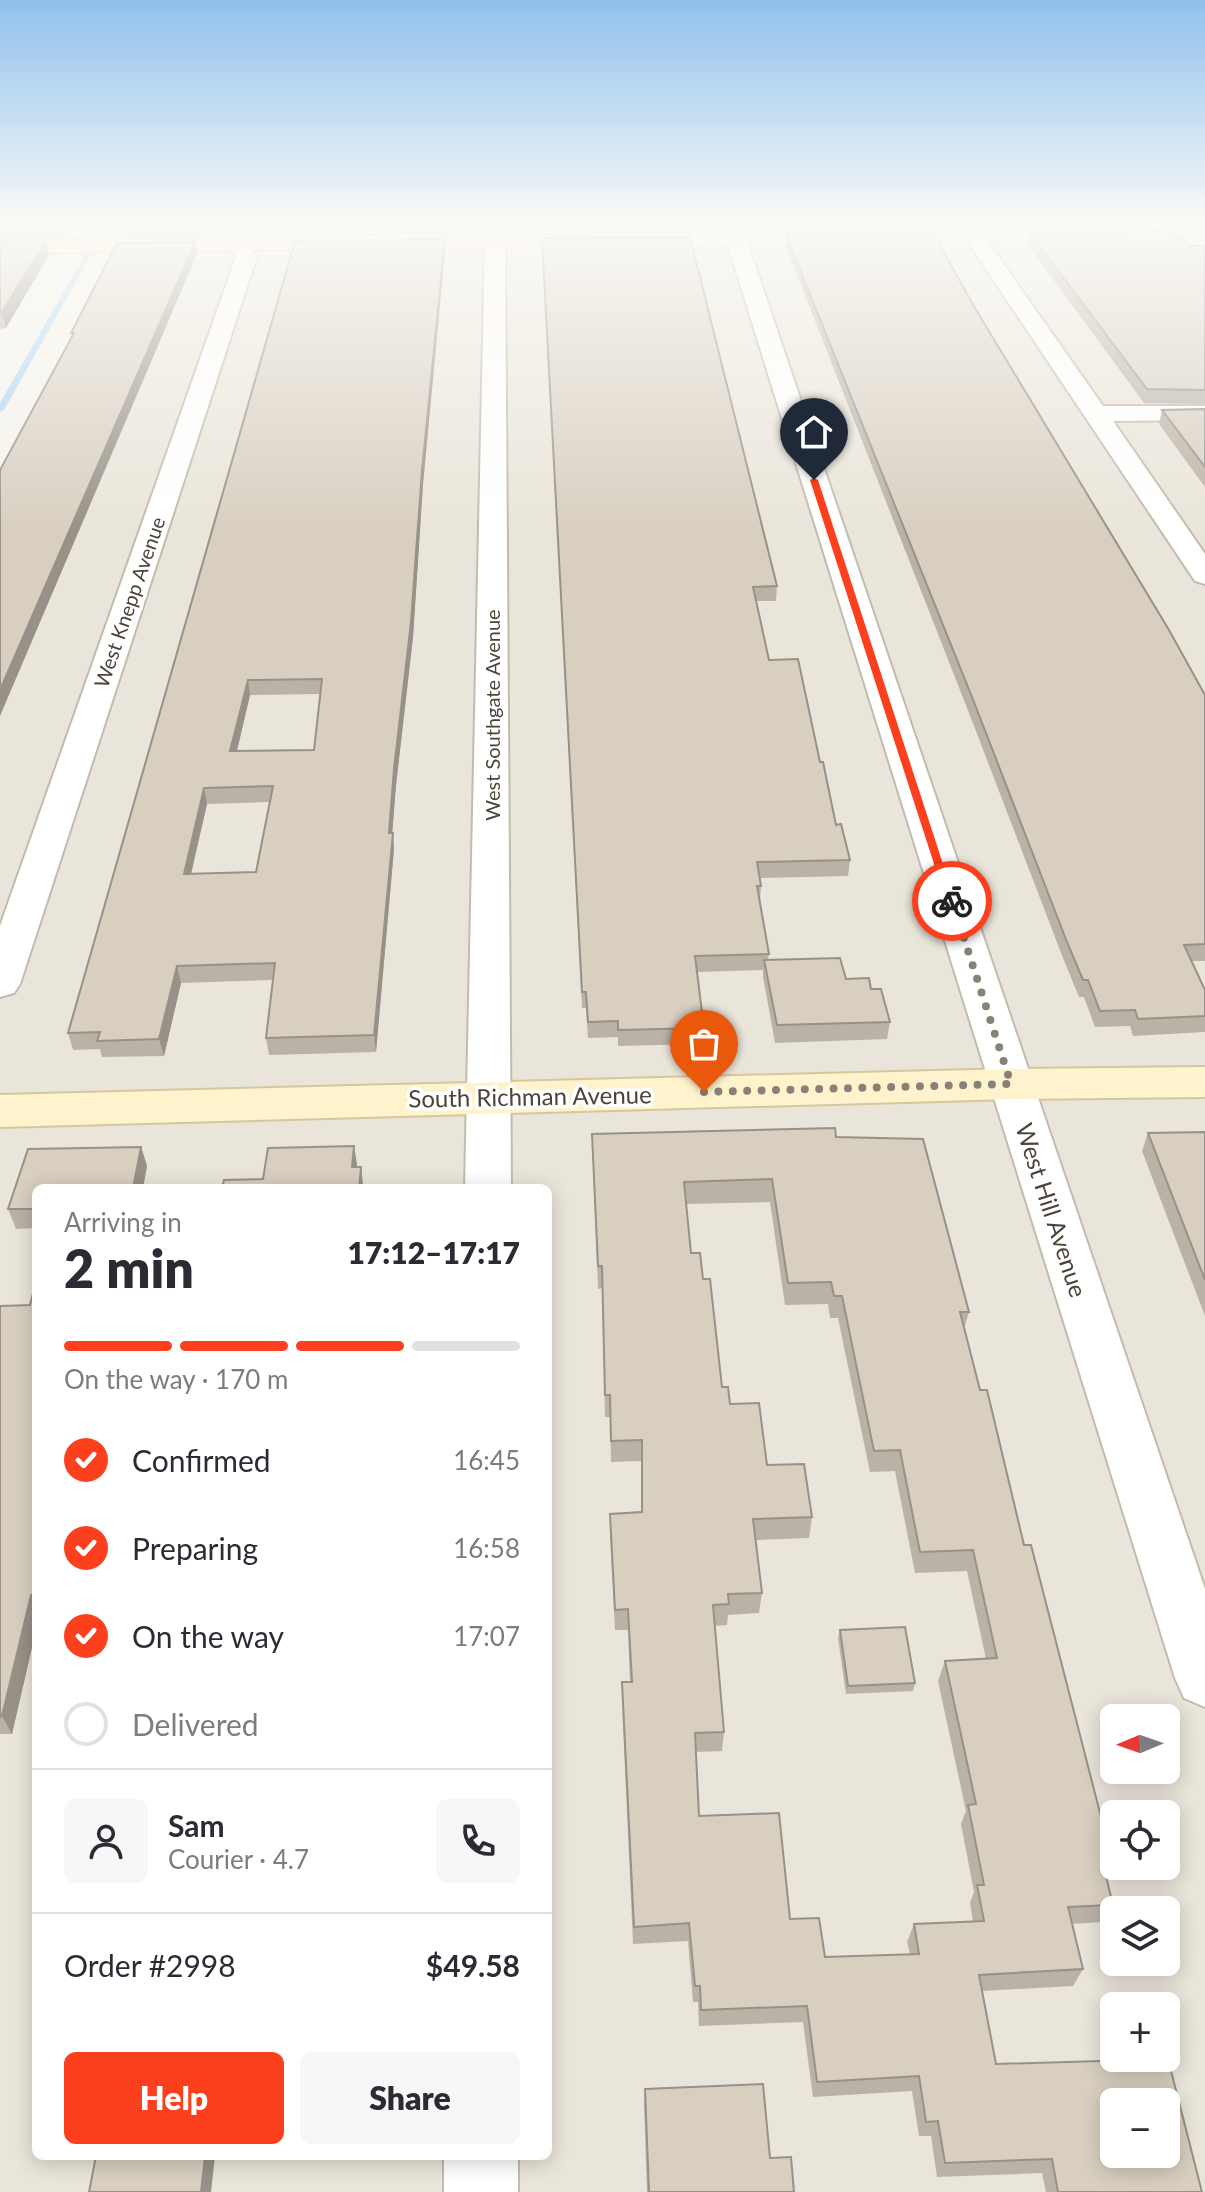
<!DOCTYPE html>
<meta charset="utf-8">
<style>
body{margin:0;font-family:Lato,sans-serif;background:#f7f7f7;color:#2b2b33;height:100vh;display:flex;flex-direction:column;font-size:30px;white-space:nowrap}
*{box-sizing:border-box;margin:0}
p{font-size:26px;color:#7c7c81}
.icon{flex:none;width:44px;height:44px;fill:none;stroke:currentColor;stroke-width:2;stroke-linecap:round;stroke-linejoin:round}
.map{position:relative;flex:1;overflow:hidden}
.details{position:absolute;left:32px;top:1184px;width:520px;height:976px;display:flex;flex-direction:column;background:#fff;border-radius:12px;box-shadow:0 4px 20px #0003}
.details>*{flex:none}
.needle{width:52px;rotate:268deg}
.fabs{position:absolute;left:1100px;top:1704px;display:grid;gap:16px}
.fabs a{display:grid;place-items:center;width:80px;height:80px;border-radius:12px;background:#fff;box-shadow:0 4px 20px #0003;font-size:40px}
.pin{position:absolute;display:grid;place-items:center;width:68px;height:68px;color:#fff;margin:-82px -34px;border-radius:50% 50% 50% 0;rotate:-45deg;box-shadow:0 0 8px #0007}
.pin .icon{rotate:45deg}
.courier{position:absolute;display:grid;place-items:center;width:80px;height:80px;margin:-40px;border:6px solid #fc3f1d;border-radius:50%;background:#fff;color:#222;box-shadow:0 2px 10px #0007}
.overview em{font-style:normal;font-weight:800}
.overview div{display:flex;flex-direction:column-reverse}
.overview{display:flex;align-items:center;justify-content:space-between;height:136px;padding:0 32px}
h1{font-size:52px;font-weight:800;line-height:60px}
.bar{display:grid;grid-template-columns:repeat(4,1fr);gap:12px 8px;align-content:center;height:96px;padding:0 32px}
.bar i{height:10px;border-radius:6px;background:#e1e1e2}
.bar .active{background:#fc3f1d}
.bar p{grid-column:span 4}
.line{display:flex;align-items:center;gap:20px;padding:0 32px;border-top:2px solid #e1e1e2}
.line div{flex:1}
.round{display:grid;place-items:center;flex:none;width:84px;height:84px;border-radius:12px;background:#f7f7f7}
ol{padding:0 32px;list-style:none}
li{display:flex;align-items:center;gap:24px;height:88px}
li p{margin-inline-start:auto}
li .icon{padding:8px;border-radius:50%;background:#fc3f1d;color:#fff;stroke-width:4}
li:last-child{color:#7c7c81}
li i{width:44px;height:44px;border:4px solid #e1e1e2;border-radius:50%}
.action{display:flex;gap:16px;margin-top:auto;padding:16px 32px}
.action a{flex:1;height:92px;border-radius:12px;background:#fc3f1d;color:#fff;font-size:32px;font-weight:800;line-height:92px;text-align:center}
.action a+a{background:#f7f7f7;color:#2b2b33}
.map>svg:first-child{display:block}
.residential{fill:#eae5da;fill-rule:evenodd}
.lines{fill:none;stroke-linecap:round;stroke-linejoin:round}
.stream{fill:#a9d4f2;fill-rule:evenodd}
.street-casing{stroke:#c2bbae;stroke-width:4}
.secondary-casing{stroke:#d6c79b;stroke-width:4}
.street{fill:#fff;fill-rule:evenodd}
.secondary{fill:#fff3cd;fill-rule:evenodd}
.wall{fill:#bab2a6;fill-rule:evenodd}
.shaded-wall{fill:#979187}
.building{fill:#d8cfc1;stroke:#979187;stroke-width:2;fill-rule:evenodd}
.route{fill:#fc3f1d}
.done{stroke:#878178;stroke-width:8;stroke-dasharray:0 14.4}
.labels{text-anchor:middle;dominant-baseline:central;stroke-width:7;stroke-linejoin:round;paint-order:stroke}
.far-street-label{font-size:20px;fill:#4b4439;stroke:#fff}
.street-label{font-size:24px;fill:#4b4439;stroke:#fff}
</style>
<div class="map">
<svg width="1205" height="2192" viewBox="0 0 1205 2192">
<rect width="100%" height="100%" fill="#f6f3ec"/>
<g class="residential">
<polygon points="111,224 724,224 726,233 103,239"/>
<path d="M1098,242L1205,370V2192H0V486L119,258ZM36,1188H548V2156H36ZM1114,1718H1166V1770H1114ZM1114,1814H1166V1866H1114ZM1114,1910H1166V1962H1114ZM1114,2006H1166V2058H1114ZM1114,2102H1166V2154H1114Z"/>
</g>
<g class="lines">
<polygon class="stream" points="91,224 97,224 89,237 91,255 4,410 0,412 0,403 85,255 83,237"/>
<defs>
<g id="street">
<polygon points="230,224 249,224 245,243 257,256 20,984 14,993 0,997 0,926 236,257 225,244"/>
<polygon points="974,230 981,232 1103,406 1205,406 1205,420 1113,421 1205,554 1205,584 1195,581 964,236"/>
<polygon points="736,233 746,239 1205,1589 1205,1707 1184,1698 1175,1678 726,239"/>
<polygon points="495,235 505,241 511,1188 465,1188 485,241"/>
<rect x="444" y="2156" width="74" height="36"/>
</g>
<g id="secondary">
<polygon points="1205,227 1205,239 0,253 0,241"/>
<polygon points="1205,1067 1205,1097 1011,1099 0,1127 0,1095 1011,1069"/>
</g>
</defs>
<use href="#street" class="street-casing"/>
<use href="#secondary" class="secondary-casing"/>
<use href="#street" class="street"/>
<use href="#secondary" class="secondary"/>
</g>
<g class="wall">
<polygon points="0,224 68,224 60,237 0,239"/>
<polygon points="127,224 210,224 205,236 128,237 126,226"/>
<polygon points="282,224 923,224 923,227 448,230 447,233 283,232"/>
<polygon points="1013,224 1156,224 1015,226"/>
<polygon points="1029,232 1189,246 1205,246 1205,404 1144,403 1027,244"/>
<polygon points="786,235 972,303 1205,695 1205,961 1191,961 1205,1016 1205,1032 1133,1036 1130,1026 1095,1027 1084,997 1079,997 1063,958 969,713 786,247"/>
<polygon points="542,238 777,586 776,601 756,601 769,660 820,762 836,825 850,860 848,876 760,878 761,886 760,901 769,954 768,960 846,979 871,989 890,1022 887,1039 775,1043 763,977 763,970 697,972 704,1028 703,1044 618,1046 618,1037 588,1038 586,1008 582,1008"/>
<path d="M445,239V251L423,484L413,637L396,785L392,833L394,849L376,1052L269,1055L266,1038L273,980L181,983L164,1056L102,1057L100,1049L73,1050L68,1033ZM320,694L314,750L237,751L250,695ZM270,802L256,872L191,874L207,804Z"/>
<polygon points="46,240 49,255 6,328 0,329 0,241"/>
<polygon points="1205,409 1205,487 1159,424 1162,410"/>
<polygon points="1205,1132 1205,1316 1142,1151 1148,1133"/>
<path d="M592,1134L836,1137L969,1312L964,1329L980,1390L1114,1867L1107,1880L1113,1905L1103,1922L1072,1924L1083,1969L1073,1986L982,1991L996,2064L1202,2192H1046L1042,2173L937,2177L931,2136H919L912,2091L813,2097L803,2022L699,2026L698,2002H693L688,1941L633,1944L622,1702V1682H630L628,1630H615L610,1535V1514L642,1512L641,1461L611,1462L610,1417H605L602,1288L598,1289ZM770,1202L785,1305L828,1304L830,1318H838L870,1472L895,1471L915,1573L967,1571L986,1659L945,1661L938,1681L966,1811L961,1824L974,1892L970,1903L973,1921L914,1924L907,1942L910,1954L825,1957L699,1816L696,1752L722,1751L724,1732L715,1626L727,1625L728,1615L759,1613L762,1593L755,1540L809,1538L812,1517L767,1465L730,1404L722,1387L703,1279L691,1253L686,1204Z"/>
<polygon points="141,1147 147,1166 143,1188 36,1188 36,1228 16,1229 8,1209 28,1149"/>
<polygon points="36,1282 36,1630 12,1734 0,1734 0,1306 30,1305"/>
<polygon points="840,1630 915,1683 913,1691 846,1694 838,1638"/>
<polygon points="645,2089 770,2158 794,2192 647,2192 644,2104"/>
</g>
<g class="shaded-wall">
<polygon points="57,224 68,224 60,237"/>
<polygon points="204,224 210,224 205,236 203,225"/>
<polygon points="445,239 445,251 423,484 413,637 396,785 391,849 389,833 422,470"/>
<polygon points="46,240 49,255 6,328 2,312"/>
<polygon points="195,242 197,254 0,716 0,690"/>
<polygon points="248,680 250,695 233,767 230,751"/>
<polygon points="204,788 207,804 187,891 184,874"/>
<polygon points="393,833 394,849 376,1052 374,1035"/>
<polygon points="177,966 181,983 164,1056 159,1039"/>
<polygon points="354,1146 357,1164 355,1184 352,1167"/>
<polygon points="141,1147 147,1166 143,1188 133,1188"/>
<polygon points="361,1167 363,1184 363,1188 359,1188"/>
<polygon points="31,1595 36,1605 36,1630 12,1734 2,1716"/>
<polygon points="205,2156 215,2156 211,2192 201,2192"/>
</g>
<g class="building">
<polygon points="127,224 204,224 203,225 126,226"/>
<polygon points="1174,231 1189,246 1205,246 1205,390 1147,389 1029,232"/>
<polygon points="934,234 972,303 1169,630 1205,695 1205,944 1184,945 1205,990 1205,1016 1138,1019 1135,1010 1100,1011 1088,980 1083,980 1067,942 972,697 786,235"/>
<polygon points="690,237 777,586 753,587 769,660 798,659 820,762 823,762 836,825 841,824 850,860 757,862 761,886 757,886 769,954 695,956 704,1028 618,1030 618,1021 588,1022 586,992 582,992 542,238"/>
<path d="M445,239L422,470L411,622L394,769L389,833H393L374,1035L266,1038L275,963L177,966L159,1039L97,1041L100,1032L68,1033L295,241ZM322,679L314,750L230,751L248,680ZM273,786L256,872L184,874L204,788Z"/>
<polygon points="46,240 2,312 0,312 0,241"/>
<polygon points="195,242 0,690 0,470 74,333 71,333 117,243"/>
<polygon points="1205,409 1205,467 1162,410"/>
<polygon points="840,958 846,979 869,978 871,989 881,989 890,1022 777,1025 764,960"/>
<path d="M835,1128L836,1137L923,1139L969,1312H960L980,1390H987L1024,1545H1031L1114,1867L1104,1868L1113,1905L1068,1907L1083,1969L979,1975L996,2064L1168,2059L1202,2192H1058L1052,2159L945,2163L938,2121L926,2122L919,2076L817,2082L807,2006L701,2010L700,1986H695L689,1923L634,1927L622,1682H632L628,1609L615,1610L610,1514L642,1512V1440L611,1441L610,1395H605L602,1266H598L592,1134ZM772,1179L788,1283L831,1282L834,1296H842L874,1451L900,1450L920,1552L973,1550L997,1658L945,1661L976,1804L968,1805L984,1885H977L984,1921L914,1924L919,1954L825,1957L819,1918L790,1919L779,1813L699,1816L695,1733L724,1732L713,1605L729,1604L728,1594L762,1593L753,1519L812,1517L804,1464L767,1465L759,1403L730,1404L728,1387H722L710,1279H703L700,1253H691L684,1182ZM1114,2102H1166V2154H1114Z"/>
<polygon points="1205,1132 1205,1280 1148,1133"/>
<polygon points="354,1146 352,1167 361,1167 359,1188 222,1188 224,1180 263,1179 268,1148"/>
<polygon points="141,1147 133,1188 36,1188 36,1209 8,1209 28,1149"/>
<polygon points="36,1282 36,1595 31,1595 2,1716 0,1717 0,1306 30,1305"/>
<polygon points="905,1627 915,1683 848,1686 840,1630"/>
<polygon points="763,2084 770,2158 791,2157 794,2192 649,2192 645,2089"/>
<polygon points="96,2156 205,2156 201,2192 89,2192"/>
</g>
<linearGradient id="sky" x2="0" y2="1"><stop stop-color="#8fc1ec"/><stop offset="0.42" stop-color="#fbfaf6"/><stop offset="1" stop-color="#fbfaf6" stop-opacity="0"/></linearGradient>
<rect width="1205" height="530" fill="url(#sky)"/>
<polygon class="route" points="814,478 818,480 956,904 946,901 810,480"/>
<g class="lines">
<polyline class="done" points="704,1092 1011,1084 952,901"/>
</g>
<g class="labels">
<g class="far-street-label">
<text transform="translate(129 602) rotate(-71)">West Knepp Avenue</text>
<text transform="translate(492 715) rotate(-90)">West Southgate Avenue</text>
</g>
<g class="street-label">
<text transform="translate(530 1096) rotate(-1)">South Richman Avenue</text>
<text transform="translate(1052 1210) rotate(72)">West Hill Avenue</text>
</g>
</g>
</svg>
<div class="fabs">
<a><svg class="needle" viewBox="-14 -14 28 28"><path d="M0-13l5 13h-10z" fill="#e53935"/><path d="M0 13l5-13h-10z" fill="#7c7c81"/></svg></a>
<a><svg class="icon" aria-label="locate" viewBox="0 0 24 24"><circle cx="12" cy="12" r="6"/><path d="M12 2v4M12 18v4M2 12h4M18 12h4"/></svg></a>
<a><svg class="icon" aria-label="layers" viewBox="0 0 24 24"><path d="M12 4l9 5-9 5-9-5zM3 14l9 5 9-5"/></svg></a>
<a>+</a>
<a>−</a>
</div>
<div class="pin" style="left:704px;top:1092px;background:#ea580c"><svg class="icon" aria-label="bag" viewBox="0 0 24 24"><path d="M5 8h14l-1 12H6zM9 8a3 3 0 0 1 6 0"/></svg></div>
<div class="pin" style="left:814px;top:480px;background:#1f2937"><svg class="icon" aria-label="home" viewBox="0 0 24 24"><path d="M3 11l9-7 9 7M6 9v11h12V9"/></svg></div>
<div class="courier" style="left:952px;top:901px"><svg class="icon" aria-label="bike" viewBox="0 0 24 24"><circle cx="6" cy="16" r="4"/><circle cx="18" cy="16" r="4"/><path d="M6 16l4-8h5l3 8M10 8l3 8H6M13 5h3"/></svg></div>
<section class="details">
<div class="overview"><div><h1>2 min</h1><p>Arriving in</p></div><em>17:12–17:17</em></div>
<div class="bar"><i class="active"></i><i class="active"></i><i class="active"></i><i></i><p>On the way · 170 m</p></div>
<ol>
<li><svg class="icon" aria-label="check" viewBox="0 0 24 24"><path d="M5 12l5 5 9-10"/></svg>Confirmed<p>16:45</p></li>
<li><svg class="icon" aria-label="check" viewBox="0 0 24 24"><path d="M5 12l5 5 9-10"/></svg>Preparing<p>16:58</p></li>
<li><svg class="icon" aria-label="check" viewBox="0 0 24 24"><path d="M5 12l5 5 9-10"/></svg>On the way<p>17:07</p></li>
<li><i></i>Delivered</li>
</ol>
<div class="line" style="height:144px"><a class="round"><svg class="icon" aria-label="person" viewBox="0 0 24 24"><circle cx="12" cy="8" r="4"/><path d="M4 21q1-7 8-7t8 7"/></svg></a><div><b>Sam</b><p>Courier · 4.7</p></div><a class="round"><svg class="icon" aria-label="phone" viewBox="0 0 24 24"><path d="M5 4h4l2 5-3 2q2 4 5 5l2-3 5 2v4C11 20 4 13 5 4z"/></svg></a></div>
<div class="line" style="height:104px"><div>Order #2998</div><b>$49.58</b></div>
<div class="action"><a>Help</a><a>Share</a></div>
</section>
</div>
